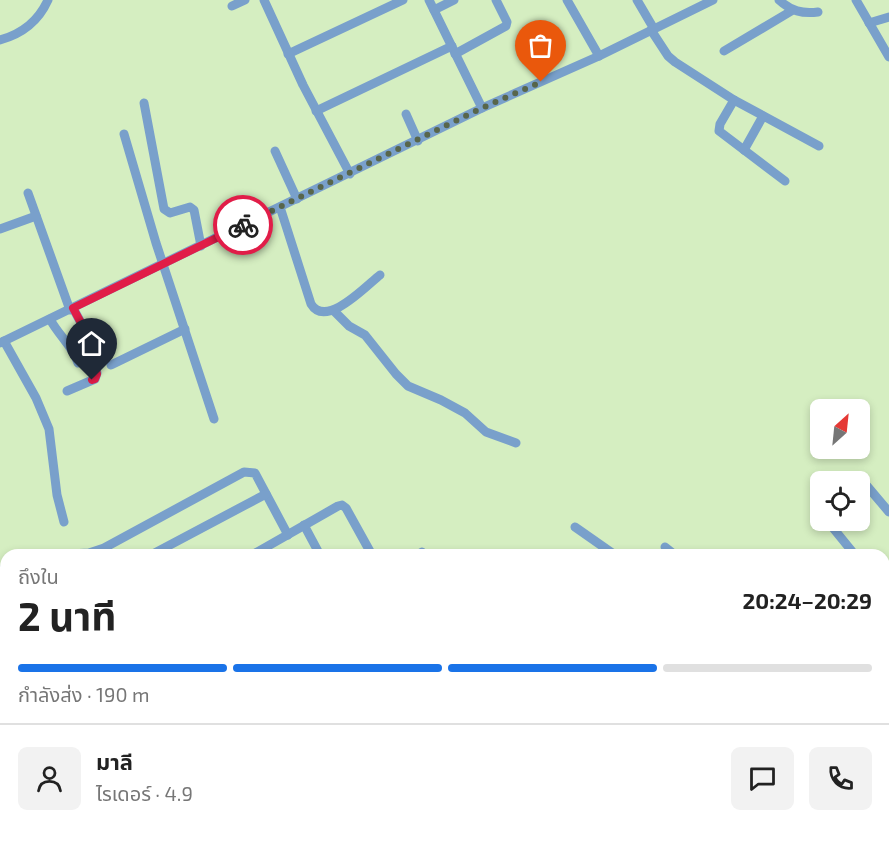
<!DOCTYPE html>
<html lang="th">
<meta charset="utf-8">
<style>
body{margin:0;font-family:"Exo 2","Noto Sans Thai",sans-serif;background:#f2f2f2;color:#222;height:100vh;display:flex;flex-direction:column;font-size:22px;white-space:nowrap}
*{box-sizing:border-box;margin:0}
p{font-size:20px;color:#767676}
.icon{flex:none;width:33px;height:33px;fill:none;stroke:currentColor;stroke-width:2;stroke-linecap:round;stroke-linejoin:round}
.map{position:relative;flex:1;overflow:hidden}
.details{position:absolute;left:0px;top:549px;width:890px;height:294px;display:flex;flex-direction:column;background:#fff;border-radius:18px 18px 0 0;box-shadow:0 3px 9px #0003}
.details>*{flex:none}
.needle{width:39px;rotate:27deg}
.fabs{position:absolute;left:810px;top:399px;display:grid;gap:12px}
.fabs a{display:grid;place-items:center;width:60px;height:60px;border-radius:9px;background:#fff;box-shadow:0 3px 9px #0003;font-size:30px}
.pin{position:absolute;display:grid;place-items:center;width:51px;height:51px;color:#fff;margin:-62px -26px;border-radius:50% 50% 50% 0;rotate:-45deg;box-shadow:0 0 6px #0007}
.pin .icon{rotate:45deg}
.courier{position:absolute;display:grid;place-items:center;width:60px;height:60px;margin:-30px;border:4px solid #e11d48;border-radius:50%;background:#fff;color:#222;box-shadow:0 2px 8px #0007}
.head em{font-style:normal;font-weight:700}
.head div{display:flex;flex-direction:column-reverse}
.head{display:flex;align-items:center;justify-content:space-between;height:102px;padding:0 18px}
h1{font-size:39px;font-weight:700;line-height:45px}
.bar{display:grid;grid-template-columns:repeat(4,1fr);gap:9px 6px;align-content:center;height:72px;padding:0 18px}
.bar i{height:8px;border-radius:4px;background:#e0e0e0}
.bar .current{background:#1a73e8}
.bar p{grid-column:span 4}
.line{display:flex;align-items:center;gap:15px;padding:0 18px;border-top:2px solid #e0e0e0}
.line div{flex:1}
.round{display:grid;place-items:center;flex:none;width:63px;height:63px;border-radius:9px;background:#f2f2f2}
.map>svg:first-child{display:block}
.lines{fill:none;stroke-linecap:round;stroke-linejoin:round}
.minor{stroke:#79a0cb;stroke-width:9}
.major{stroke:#0062b0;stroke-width:12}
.done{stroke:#58664b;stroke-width:6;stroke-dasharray:0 10.8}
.route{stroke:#e11d48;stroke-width:8}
</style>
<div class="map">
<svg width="889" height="843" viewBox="0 0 889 843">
<rect width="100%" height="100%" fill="#d5eec1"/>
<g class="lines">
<g class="minor">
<polyline points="264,0 303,85 350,174"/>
<polyline points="429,0 482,108"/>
<polyline points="567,0 599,56"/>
<polyline points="637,0 654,29"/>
<path d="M779,0C791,11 802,14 818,12"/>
<polyline points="856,0 889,57"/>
<polyline points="232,6 245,0"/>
<polyline points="434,10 454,0"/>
<polyline points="869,23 889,17"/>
<polyline points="651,30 668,56 675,62 734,100 819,146"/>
<path d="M0,40C22,34 39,20 48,0"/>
<polyline points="724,51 793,10"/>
<polyline points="288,54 403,0"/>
<polyline points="455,54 506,26 507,22 496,0"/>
<polyline points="734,100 720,124 719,131 785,181"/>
<polyline points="144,103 164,209 170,213 190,207 194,210 201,246"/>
<polyline points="316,111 452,46"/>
<polyline points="406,114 418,141"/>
<polyline points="124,134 156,243 214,419"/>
<polyline points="744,150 763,116"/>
<polyline points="275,151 297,199"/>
<polyline points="28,193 70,310"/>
<path d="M280,207L311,304C326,329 366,286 380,275"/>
<polyline points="0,229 36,216"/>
<polyline points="334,311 349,326 365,335 396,374 408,386 441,400 465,413 486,432 516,443"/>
<path d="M50,319C58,335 73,346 78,363"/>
<polyline points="4,341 36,398 49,429 57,495 64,522"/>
<polyline points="0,343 482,108 599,56 713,0"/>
<polyline points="111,365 185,329"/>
<polyline points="67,391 95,379 97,373 87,334 73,308"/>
<polyline points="867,486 889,512"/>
<polyline points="829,523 855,555"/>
<polyline points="304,525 320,555"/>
<polyline points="575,527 615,555"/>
<polyline points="665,547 675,555"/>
<polyline points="50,555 89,553 104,548 244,472 255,473 288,535"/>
<polyline points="151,555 266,494"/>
<polyline points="252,555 338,506 342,505 346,508 372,555"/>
<polyline points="417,555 422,552"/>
<polyline points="0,571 6,568"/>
<polyline points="884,589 889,596"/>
<polyline points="0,674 6,669"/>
<polyline points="884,674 889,681"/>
<polyline points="0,708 6,703"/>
<polyline points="884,723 889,718"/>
<polyline points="608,837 614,843"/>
<polyline points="701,837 707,843"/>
<polyline points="4,843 8,837"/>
<polyline points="210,843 214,837"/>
<polyline points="747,843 752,837"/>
</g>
<g class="major">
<polyline points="0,616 6,622"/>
<polyline points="0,650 6,657"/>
<polyline points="292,837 307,843"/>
<polyline points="349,837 364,843"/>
</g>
</g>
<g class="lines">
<polyline class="done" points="243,225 482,108 541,82"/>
<polyline class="route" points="92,380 95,379 97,374 87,334 73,308 243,225"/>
</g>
</svg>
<div class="fabs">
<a><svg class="needle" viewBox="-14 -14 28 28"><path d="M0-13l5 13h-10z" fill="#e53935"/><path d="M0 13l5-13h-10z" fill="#767676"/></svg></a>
<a><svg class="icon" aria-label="locate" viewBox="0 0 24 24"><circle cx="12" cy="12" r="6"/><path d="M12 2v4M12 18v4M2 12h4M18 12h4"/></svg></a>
</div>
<div class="pin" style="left:541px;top:82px;background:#ea580c"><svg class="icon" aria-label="bag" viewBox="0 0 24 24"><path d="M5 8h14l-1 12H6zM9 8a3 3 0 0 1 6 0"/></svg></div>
<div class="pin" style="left:92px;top:380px;background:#1f2937"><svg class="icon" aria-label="home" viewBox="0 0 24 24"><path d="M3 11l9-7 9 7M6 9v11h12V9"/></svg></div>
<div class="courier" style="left:243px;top:225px"><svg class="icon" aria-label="bike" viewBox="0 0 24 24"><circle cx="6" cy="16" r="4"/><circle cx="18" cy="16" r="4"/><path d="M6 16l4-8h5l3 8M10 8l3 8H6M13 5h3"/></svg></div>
<section class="details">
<div class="head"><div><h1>2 นาที</h1><p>ถึงใน</p></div><em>20:24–20:29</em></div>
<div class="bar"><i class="current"></i><i class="current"></i><i class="current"></i><i></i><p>กำลังส่ง · 190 m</p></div>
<div class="line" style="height:108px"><a class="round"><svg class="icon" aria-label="person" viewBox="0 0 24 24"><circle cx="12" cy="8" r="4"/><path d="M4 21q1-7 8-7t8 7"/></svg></a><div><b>มาลี</b><p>ไรเดอร์ · 4.9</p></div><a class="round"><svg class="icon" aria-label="chat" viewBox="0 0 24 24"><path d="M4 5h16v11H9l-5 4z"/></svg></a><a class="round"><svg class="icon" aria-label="phone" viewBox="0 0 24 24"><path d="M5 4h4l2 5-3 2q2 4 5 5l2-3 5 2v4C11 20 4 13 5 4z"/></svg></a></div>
</section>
</div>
